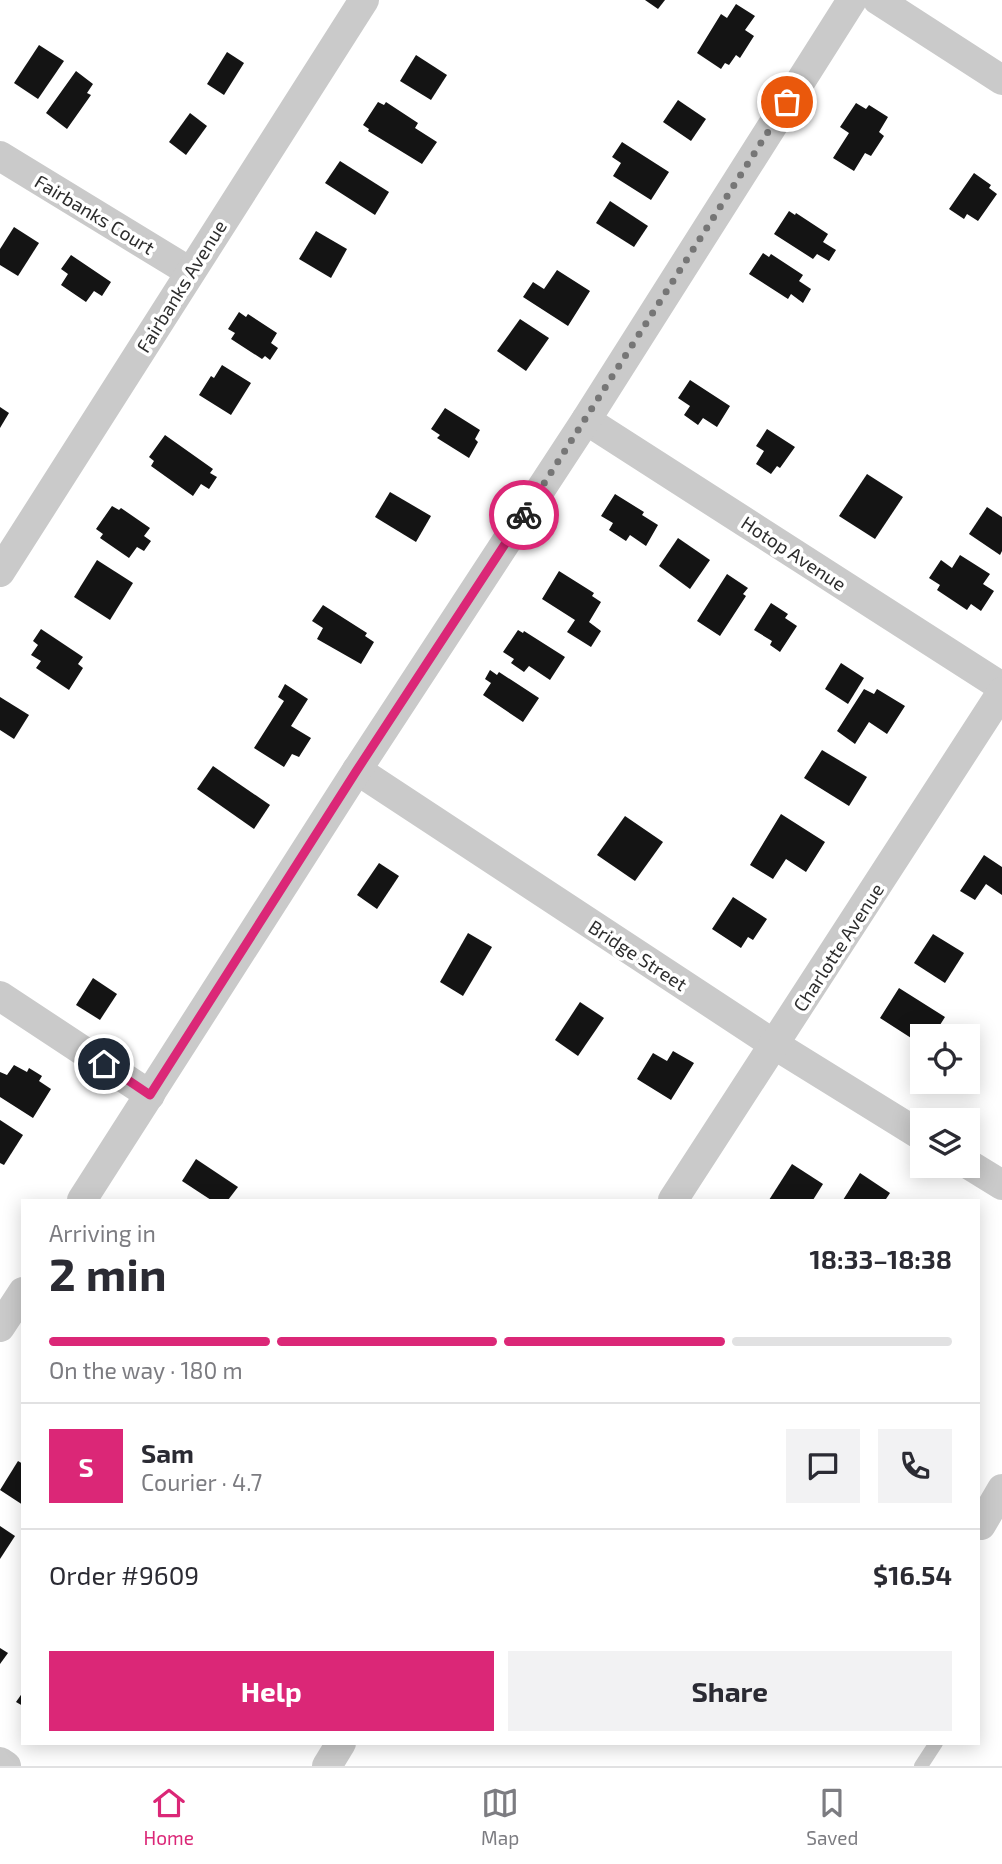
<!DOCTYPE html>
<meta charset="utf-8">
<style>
body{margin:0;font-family:"Exo 2",sans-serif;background:#f2f2f3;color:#2b2b33;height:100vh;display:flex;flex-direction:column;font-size:26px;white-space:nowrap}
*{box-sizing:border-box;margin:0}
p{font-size:23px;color:#7c7c81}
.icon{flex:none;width:38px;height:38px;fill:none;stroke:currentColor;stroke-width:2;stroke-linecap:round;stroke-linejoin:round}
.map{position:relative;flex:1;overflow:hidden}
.drawer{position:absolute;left:21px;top:1199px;width:959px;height:546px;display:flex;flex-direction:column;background:#fff;border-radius:0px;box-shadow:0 4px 18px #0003}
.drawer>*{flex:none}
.fabs{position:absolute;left:910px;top:1024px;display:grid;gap:14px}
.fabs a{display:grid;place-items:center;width:70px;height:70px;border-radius:0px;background:#fff;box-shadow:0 4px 18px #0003;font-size:35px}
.pin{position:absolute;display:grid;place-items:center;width:60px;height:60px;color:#fff;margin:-30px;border:4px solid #fff;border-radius:50%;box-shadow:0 2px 7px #0007}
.courier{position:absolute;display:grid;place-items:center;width:70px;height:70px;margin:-35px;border:5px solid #db2777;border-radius:50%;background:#fff;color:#222;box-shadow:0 2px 9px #0007}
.head em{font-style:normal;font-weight:700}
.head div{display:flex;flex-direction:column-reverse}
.head{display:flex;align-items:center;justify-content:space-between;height:119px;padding:0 28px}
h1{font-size:46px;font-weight:700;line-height:52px}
.bar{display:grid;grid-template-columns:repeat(4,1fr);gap:10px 7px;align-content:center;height:84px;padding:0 28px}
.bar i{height:9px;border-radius:5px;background:#e1e1e2}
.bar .on{background:#db2777}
.bar p{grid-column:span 4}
.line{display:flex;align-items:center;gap:18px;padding:0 28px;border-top:2px solid #e1e1e2}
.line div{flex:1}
.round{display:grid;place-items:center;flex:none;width:74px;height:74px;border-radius:0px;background:#f2f2f3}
.cta{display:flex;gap:14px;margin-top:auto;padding:14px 28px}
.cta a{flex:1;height:80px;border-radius:0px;background:#db2777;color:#fff;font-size:28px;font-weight:700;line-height:80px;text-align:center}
.cta a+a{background:#f2f2f3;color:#2b2b33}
.menu{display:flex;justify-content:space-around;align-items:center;height:98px;border-top:2px solid #e1e1e2;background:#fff;font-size:19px;color:#7c7c81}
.menu a{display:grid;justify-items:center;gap:4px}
.menu .on{color:#db2777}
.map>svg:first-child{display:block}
.building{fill:#141414}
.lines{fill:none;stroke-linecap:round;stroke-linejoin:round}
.lane{stroke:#cacaca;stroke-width:14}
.street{stroke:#cacaca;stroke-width:30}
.done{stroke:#767676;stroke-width:7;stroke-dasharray:0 12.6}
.route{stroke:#db2777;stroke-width:9}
.labels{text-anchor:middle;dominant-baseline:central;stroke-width:7;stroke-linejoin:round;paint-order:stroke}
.street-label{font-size:19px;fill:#2d2d2d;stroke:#fff}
</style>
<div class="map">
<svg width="1002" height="1766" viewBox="0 0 1002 1766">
<rect width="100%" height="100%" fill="#fff"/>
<g class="building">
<polygon points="645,0 665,0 658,9"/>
<polygon points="736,4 755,16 745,30 754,36 740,58 736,55 729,65 725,63 721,69 697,53 721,14 727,18"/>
<polygon points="39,45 64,61 38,99 14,83"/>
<polygon points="227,52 244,63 224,95 207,84"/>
<polygon points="416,55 447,75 431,100 400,81"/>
<polygon points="76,71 93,84 87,93 91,95 67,129 46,113"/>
<polygon points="678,100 706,119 691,141 663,122"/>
<polygon points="378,102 384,105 386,102 418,123 415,128 437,142 422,164 368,131 369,129 363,125"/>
<polygon points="856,103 866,109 869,105 888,117 879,132 884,136 871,156 865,153 854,171 833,158 849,133 840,127"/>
<polygon points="190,113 207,126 186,155 169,142"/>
<polygon points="622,142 669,172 651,200 613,176 621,163 612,157"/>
<polygon points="340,161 389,192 375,215 325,183"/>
<polygon points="974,173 991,185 989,188 997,194 978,221 967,214 964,219 949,209"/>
<polygon points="610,201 648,226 634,247 596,223"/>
<polygon points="789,211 795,215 796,213 828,234 823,242 836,250 829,261 817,254 813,259 774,234"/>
<polygon points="14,227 39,243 18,276 0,265 0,249"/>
<polygon points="316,231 347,249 331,278 299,259"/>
<polygon points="763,253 769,257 771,254 803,275 799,281 811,289 803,303 791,294 788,299 749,274"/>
<polygon points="71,255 111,282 102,296 94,291 86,302 61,285 68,274 61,269"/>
<polygon points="557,270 590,291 568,326 523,297 533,282 544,289"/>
<polygon points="239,312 246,317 248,314 277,333 271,343 278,348 270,360 265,356 262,359 231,339 235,333 228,329"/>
<polygon points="520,319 549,338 526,371 497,351"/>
<polygon points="222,365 251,383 231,415 199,395 211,376 214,378"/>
<polygon points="690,380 730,406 717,427 703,418 698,425 684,415 690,406 678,398"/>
<polygon points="0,407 9,413 0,428"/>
<polygon points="445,408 480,430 475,439 478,442 469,458 437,438 440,435 431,429"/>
<polygon points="767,429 795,447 780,468 777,466 771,474 756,464 764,451 756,446"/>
<polygon points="165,435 213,469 210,473 217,477 209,489 201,484 193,496 151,466 154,461 149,457"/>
<polygon points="867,474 903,497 875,539 839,516"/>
<polygon points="390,492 431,516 416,542 375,517"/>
<polygon points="615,494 644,512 642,515 658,525 646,546 630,535 626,541 609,530 613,523 601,516"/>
<polygon points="112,506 119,510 121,508 150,528 144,536 151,541 144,551 137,547 129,558 100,538 103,534 96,529"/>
<polygon points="987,507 1002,517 1002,551 1000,555 969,534"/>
<polygon points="678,538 710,560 690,589 659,566"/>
<polygon points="960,555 990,574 983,584 994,591 981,611 971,604 967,610 937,590 940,585 929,578 941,560 952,568"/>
<polygon points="97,560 133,583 110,620 74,597"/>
<polygon points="559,571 594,593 592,596 601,602 589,622 601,631 591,647 567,632 575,620 542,599"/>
<polygon points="727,574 748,588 743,594 746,596 720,636 697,621"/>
<polygon points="771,603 788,614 785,618 797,626 780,652 770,645 772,641 754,630"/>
<polygon points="323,605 367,633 365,636 374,642 361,664 317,639 323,628 312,621"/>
<polygon points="41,629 83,657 78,664 83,668 69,690 36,668 41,661 31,655 38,645 33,641"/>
<polygon points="518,630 523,633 524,631 565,657 550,680 529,666 524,672 511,663 514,659 503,652"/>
<polygon points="841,663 864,678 848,704 825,689"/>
<polygon points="490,670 497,675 499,672 539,698 523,722 483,695 491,683 485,679"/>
<polygon points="285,684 308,699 291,726 311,738 299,757 292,754 284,767 254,748 284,701 278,697"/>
<polygon points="864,689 874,694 877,689 905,706 887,734 869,722 855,744 837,731"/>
<polygon points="0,697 29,715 14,739 0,730"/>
<polygon points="822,750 867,777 849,806 804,778"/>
<polygon points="213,766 270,805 254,829 197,789"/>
<polygon points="781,814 825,842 806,872 786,859 773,879 750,865"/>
<polygon points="625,816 663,842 635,881 597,855"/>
<polygon points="984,855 1002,867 1002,895 986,884 975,900 960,891"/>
<polygon points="379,863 399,876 377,909 357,895"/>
<polygon points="733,897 767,919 753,940 748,937 741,948 712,929"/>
<polygon points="468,933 492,947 463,996 440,982"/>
<polygon points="933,934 964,953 945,983 914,963"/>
<polygon points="93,978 117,994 100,1020 76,1005"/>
<polygon points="899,988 945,1017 933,1036 922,1036 922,1045 880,1018"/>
<polygon points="580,1002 604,1018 578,1056 555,1040"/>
<polygon points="673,1051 694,1063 671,1100 637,1079 653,1053 667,1061"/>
<polygon points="14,1065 27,1072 29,1068 42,1076 39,1081 51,1089 33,1118 0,1097 0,1072 7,1075"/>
<polygon points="0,1120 23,1135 4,1165 0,1163"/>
<polygon points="196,1159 238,1187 228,1200 211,1200 182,1181"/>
<polygon points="792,1164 823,1184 813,1200 769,1200"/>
<polygon points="860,1173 890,1193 886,1199 889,1200 843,1200"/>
<polygon points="18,1461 23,1464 23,1505 0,1490"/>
<polygon points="0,1526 15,1536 0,1559"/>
<polygon points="0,1648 8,1653 0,1664"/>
<polygon points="23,1692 23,1706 16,1702"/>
</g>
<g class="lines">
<polyline class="lane" points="921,1766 936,1743"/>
<g class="street">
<polyline points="878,0 1002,80"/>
<polyline points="0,156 190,272"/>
<polyline points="586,420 1002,687"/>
<polyline points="0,572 364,0"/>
<polyline points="357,770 775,1045 922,1136"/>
<polyline points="0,996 150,1095"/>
<polyline points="968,1164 1002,1185"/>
<polyline points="82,1200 357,770 586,420 852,0"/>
<polyline points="673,1200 1002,692"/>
<polyline points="0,1327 23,1292"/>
<polyline points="981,1525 1002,1489"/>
<polyline points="0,1762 6,1766"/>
<polyline points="327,1766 341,1743"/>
</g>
</g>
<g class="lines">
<polyline class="done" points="524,515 787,102"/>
<polyline class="route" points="104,1064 150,1095 357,770 524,515"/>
</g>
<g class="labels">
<g class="street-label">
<text transform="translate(95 214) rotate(31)">Fairbanks Court</text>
<text transform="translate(181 286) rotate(-58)">Fairbanks Avenue</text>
<text transform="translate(794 553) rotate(33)">Hotop Avenue</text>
<text transform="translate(838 947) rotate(-57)">Charlotte Avenue</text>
<text transform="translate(638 955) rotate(33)">Bridge Street</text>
</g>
</g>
</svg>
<div class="fabs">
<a><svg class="icon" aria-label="locate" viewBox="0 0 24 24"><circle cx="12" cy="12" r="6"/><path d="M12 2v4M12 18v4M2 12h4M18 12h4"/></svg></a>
<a><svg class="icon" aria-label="layers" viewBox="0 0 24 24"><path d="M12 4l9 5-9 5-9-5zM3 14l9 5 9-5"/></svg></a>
</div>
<div class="pin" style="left:787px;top:102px;background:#ea580c"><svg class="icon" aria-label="bag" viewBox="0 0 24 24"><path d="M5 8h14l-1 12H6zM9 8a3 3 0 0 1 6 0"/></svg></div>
<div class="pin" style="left:104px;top:1064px;background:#1f2937"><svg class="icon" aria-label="home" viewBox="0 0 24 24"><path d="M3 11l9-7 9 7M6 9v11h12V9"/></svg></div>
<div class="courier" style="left:524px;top:515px"><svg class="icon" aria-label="bike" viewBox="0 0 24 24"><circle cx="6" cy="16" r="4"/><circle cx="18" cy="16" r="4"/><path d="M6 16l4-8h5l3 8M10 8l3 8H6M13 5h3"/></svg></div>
<section class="drawer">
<div class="head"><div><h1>2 min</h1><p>Arriving in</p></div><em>18:33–18:38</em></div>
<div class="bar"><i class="on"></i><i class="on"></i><i class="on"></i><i></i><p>On the way · 180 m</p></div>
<div class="line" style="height:126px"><b class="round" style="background:#db2777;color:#fff">S</b><div><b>Sam</b><p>Courier · 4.7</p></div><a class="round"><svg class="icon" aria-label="chat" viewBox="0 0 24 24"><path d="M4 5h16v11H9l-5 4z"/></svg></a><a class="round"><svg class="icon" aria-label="phone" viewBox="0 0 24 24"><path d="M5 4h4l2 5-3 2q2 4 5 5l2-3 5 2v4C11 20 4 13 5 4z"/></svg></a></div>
<div class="line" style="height:91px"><div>Order #9609</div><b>$16.54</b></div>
<div class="cta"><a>Help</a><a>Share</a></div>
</section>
</div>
<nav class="menu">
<a class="on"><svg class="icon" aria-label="home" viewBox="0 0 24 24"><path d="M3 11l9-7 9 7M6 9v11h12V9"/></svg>Home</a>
<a><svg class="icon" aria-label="map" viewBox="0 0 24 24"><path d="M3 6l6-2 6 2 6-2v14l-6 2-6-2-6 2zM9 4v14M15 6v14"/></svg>Map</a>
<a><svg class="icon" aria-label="saved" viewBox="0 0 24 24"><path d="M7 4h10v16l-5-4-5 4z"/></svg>Saved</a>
</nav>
